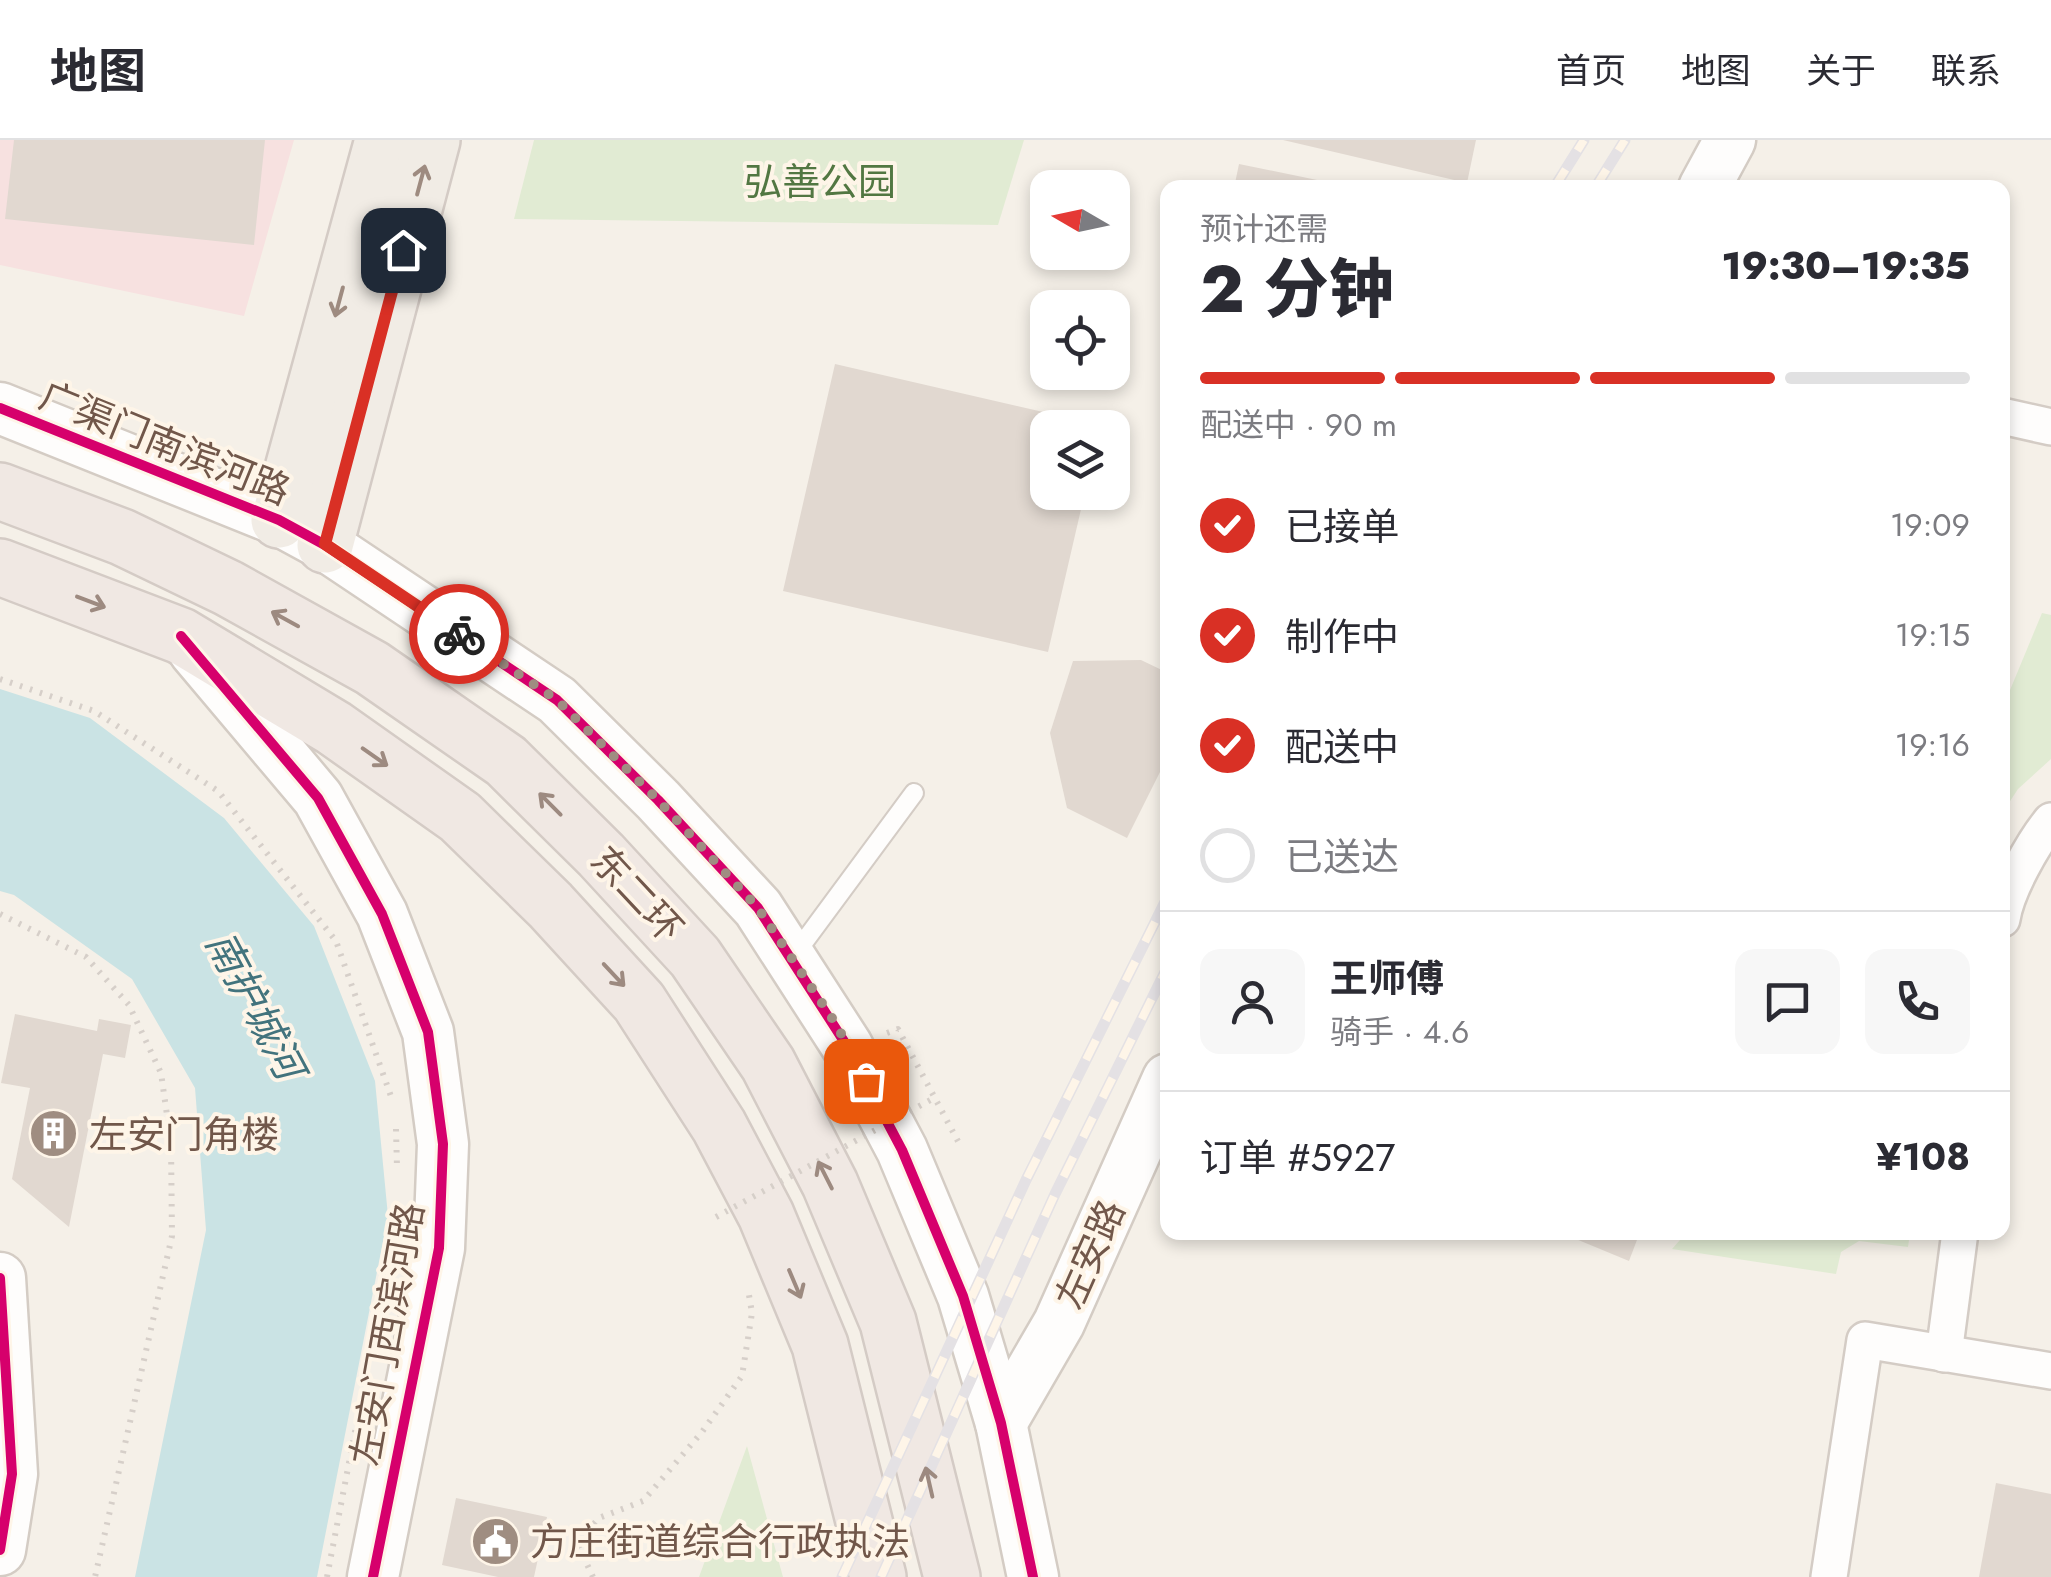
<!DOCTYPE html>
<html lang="zh">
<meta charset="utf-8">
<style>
body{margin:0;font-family:Jost,"Noto Sans SC",sans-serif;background:#f7f7f7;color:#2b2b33;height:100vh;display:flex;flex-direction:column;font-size:38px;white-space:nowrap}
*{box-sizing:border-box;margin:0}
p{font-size:32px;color:#7c7c81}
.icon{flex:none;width:55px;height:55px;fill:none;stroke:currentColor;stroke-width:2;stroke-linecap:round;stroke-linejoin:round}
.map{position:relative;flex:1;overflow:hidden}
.details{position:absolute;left:1160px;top:40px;width:850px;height:1060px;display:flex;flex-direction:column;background:#fff;border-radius:20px;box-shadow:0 5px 15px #0003}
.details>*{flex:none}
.needle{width:65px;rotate:279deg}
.tools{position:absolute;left:1030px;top:30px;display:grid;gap:20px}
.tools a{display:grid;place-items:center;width:100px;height:100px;border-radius:20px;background:#fff;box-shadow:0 5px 15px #0003;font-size:50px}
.pin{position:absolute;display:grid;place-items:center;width:85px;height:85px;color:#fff;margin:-42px;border-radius:20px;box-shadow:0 5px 15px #0006}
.courier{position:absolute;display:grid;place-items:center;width:100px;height:100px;margin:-50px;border:8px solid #d93025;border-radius:50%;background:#fff;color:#222;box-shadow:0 2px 12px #0007}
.headline em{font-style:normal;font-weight:800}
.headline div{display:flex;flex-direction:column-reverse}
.headline{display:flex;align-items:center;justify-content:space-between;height:170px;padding:0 40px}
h1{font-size:65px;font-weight:800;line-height:75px}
.bar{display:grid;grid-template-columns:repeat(4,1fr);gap:15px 10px;align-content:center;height:120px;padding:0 40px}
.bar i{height:12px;border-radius:8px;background:#e1e1e2}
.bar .active{background:#d93025}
.bar p{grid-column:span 4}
.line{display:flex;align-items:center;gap:25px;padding:0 40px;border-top:2px solid #e1e1e2}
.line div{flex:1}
.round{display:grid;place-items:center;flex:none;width:105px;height:105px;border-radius:20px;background:#f7f7f7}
ol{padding:0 40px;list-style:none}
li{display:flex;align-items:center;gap:30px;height:110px}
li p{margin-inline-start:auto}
li .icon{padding:10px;border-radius:50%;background:#d93025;color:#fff;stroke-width:4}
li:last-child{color:#7c7c81}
li i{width:55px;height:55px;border:5px solid #e1e1e2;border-radius:50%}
header{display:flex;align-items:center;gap:60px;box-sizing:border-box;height:140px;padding:0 50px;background:#fff;border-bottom:2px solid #e1e1e2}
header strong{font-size:48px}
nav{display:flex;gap:55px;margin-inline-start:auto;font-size:35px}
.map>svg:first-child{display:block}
.medical{fill:#f7e1e0}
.green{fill:#e1ebd3}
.water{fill:#cae3e4}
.building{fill:#e1d8d0}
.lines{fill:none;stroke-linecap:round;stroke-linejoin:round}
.lane-casing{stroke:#d4ccc5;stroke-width:22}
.street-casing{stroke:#d4ccc5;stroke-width:40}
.secondary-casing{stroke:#d4ccc4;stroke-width:55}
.primary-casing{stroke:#d4cbc5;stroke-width:60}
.highway-casing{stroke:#d4cbc5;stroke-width:60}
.path{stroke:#d6cfc9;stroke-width:6;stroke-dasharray:2.5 8;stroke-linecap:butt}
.lane{stroke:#fefdfc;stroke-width:18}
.street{stroke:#fefdfc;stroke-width:35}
.secondary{stroke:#fefdfc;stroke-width:50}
.primary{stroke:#f1ece5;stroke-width:55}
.highway{stroke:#f0e8e3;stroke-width:55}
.rail-casing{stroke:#e4e1e4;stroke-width:11}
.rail{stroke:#fef5e8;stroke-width:8;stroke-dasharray:22;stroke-linecap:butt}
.path-bridge{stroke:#d6cfc9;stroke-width:6;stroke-dasharray:2.5 8;stroke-linecap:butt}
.cycleway-casing{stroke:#fef5e8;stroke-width:16}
.cycleway{stroke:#d6006c;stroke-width:10}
.oneway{stroke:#9e8b80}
.oneway2{stroke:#9d8a80}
.done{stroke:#9f8d81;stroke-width:10;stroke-dasharray:0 18}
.route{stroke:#d93025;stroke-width:12}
.labels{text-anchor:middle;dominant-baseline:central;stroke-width:8;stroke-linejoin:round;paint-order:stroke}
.park-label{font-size:38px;fill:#527742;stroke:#fef5e8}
.street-label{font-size:38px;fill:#71574a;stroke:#fef5e8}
.poi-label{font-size:38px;fill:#71574a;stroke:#fef5e8;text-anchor:start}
.water-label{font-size:40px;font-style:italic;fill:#42737d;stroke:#fef5e8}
</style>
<header>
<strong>地图</strong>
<nav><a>首页</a><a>地图</a><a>关于</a><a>联系</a></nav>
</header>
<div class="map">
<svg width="2051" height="1437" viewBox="0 0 2051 1437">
<rect width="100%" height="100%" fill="#f5f0e8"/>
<polygon class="medical" points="0,0 294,0 244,176 0,125"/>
<g class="green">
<polygon points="534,0 1024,0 998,85 514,79"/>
<polygon points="2042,473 2051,475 2051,619 2018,649 2003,672 2003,567"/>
<polygon points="1687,1092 1910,1092 1910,1093 1908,1107 1859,1101 1841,1112 1836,1134 1672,1109"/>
<polygon points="747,1306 783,1437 699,1437"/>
</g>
<polygon class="water" points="0,549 90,578 224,678 314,786 375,941 388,1076 317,1437 135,1437 206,1090 195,948 132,839 14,755 0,751"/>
<g class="building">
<polygon points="14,0 265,0 254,105 5,79"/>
<polygon points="1283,0 1476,0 1467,43"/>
<polygon points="1239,24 1346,46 1345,48 1234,48"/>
<polygon points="835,224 1104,286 1048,288 1048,352 1085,352 1048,512 783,451"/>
<polygon points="1141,520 1168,533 1168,616 1127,698 1067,668 1050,593 1073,521"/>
<polygon points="15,874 97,891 99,879 131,885 125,918 103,914 69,1087 12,1039 30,948 1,943"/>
<polygon points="1559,1092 1640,1092 1629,1121"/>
<polygon points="1996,1343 2051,1354 2051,1437 1979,1437"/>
<polygon points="456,1358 547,1377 534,1437 498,1437 442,1425"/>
</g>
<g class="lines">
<defs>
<polyline id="lane" points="795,814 914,653"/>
<g id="street">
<polyline points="2002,276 2051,287"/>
<path d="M2002,779C2006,751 2033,703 2051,681"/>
<polyline points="1944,1214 1960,1092"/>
<polyline points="1829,1437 1865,1200 2051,1231"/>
</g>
<g id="secondary">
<polyline points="1704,48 1730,0"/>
<polyline points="0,268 279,380 325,405 557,560 658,660 758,768 847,906 902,1010 963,1156 1001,1283 1033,1437"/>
<polyline points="194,511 318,658 382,774 428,892 443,1004 439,1108 373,1437"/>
<polyline points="0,1138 12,1334 0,1410"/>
<polyline points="1001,1283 1059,1183 1168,939"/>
</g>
<g id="primary">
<polyline points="279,380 383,0"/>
<polyline points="325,405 432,0"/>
</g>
<g id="highway">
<polyline points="0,351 122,397 228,448 372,528 506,621 601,715 695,817 768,924 830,1044 888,1182 952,1437"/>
<polyline points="0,427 181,496 334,588 460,677 550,765 639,862 719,986 766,1075 820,1205 878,1437"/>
</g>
</defs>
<use href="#lane" class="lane-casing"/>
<use href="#street" class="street-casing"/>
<use href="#secondary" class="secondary-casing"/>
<use href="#primary" class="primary-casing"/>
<use href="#highway" class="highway-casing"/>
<g class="path">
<polyline points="0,539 94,571 218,651 336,801 393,962"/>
<polyline points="0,774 86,817 129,865 161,933 171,1003 172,1096 95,1437"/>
<polyline points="887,893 898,889 960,1005"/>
<polyline points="396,989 397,1027"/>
<polyline points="327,1437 395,1084"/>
<polyline points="593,1437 577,1403 599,1378 643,1361 702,1292 742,1236 752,1173 749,1155"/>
</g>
<use href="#lane" class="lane"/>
<use href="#street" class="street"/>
<use href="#secondary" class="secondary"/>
<use href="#primary" class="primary"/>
<use href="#highway" class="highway"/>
<defs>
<g id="rail">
<polyline points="1554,48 1584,0"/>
<polyline points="1595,48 1625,0"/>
<polyline points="842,1437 1026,1040 1168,756"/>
<polyline points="881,1437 1055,1054 1168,826"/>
</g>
</defs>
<use href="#rail" class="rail-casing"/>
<use href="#rail" class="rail"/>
<polyline class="path-bridge" points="716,1077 934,958"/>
<defs>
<g id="cycleway">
<polyline points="0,268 279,380 325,405 557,560 658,660 758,768 847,906 902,1010 963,1156 1001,1283 1033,1437"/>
<polyline points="181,496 318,658 382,774 428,892 443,1004 439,1108 373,1437"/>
<polyline points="0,1138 12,1334 0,1410"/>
</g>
</defs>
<use href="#cycleway" class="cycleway-casing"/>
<use href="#cycleway" class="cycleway"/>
</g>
<defs><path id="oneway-shaft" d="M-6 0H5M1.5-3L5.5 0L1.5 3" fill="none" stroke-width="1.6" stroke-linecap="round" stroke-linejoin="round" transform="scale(2.5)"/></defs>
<g class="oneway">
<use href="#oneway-shaft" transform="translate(421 40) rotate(-75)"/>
<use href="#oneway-shaft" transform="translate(339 162) rotate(105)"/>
</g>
<g class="oneway2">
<use href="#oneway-shaft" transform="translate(91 462) rotate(21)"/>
<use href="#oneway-shaft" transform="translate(285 479) rotate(-151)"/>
<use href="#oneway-shaft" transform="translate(375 617) rotate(35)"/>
<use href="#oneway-shaft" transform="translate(550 664) rotate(-135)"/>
<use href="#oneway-shaft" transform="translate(614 835) rotate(47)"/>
<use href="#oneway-shaft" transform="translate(825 1035) rotate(-117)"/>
<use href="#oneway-shaft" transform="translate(795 1144) rotate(67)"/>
<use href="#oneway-shaft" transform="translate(929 1342) rotate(-103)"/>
</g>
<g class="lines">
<polyline class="done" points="459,494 557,560 658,660 758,768 836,884 866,941"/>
<polyline class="route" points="403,110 325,404 459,494"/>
</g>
<defs>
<symbol id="building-disc" viewBox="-11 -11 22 22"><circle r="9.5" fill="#9f8d81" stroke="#fef5e8"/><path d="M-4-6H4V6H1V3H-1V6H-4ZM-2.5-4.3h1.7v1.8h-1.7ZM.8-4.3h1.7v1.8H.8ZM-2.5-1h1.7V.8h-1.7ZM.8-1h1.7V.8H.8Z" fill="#fff"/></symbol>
<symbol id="civic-disc" viewBox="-11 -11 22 22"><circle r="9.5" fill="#9f8d81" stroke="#fef5e8"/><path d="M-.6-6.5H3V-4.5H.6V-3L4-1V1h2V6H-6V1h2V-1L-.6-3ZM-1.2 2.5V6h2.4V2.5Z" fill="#fff"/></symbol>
</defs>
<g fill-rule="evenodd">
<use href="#building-disc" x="26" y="966" width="55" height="55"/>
<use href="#civic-disc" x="468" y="1374" width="55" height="55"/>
</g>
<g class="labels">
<g class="park-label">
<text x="820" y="41">弘善公园</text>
</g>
<g class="street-label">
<text transform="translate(165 303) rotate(22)">广渠门南滨河路</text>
<text transform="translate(637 754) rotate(47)">东二环</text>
<text transform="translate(1090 1114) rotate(-66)">左安路</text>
<text transform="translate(387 1194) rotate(-80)">左安门西滨河路</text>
</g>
<g class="poi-label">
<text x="89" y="994">左安门角楼</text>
<text x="530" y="1401">方庄街道综合行政执法</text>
</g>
<g class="water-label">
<text transform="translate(255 865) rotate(62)">南护城河</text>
</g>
</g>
</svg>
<div class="tools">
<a><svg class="needle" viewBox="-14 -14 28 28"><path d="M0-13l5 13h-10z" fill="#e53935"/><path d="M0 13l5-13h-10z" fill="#7c7c81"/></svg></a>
<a><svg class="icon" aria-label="locate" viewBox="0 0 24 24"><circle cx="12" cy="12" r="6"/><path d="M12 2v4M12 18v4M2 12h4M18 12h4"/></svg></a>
<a><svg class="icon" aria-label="layers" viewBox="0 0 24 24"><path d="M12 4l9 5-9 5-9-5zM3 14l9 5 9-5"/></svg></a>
</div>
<div class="pin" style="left:866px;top:941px;background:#ea580c"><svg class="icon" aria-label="bag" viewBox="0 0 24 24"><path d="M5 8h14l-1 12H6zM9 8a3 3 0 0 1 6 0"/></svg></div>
<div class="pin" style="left:403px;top:110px;background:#1f2937"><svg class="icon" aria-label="home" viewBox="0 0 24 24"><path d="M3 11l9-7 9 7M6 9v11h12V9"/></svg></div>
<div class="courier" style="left:459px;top:494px"><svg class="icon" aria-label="bike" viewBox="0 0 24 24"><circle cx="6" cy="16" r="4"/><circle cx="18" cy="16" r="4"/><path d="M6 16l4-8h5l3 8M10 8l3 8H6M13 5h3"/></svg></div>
<section class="details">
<div class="headline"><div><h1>2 分钟</h1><p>预计还需</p></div><em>19:30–19:35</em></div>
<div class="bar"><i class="active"></i><i class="active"></i><i class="active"></i><i></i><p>配送中 · 90 m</p></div>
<ol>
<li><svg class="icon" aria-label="check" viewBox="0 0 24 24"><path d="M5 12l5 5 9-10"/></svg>已接单<p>19:09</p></li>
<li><svg class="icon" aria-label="check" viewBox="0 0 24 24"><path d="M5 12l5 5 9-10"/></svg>制作中<p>19:15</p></li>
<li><svg class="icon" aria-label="check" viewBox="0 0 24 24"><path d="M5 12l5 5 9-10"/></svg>配送中<p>19:16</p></li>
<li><i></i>已送达</li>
</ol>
<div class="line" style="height:180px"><a class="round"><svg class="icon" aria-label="person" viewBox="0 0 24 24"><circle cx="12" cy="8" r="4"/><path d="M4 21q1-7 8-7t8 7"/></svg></a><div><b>王师傅</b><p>骑手 · 4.6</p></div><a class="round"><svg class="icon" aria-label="chat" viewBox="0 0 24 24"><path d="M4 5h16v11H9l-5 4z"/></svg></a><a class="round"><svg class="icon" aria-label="phone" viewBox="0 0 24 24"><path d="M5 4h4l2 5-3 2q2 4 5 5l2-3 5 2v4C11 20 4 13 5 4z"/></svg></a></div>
<div class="line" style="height:130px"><div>订单 #5927</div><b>¥108</b></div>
</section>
</div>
